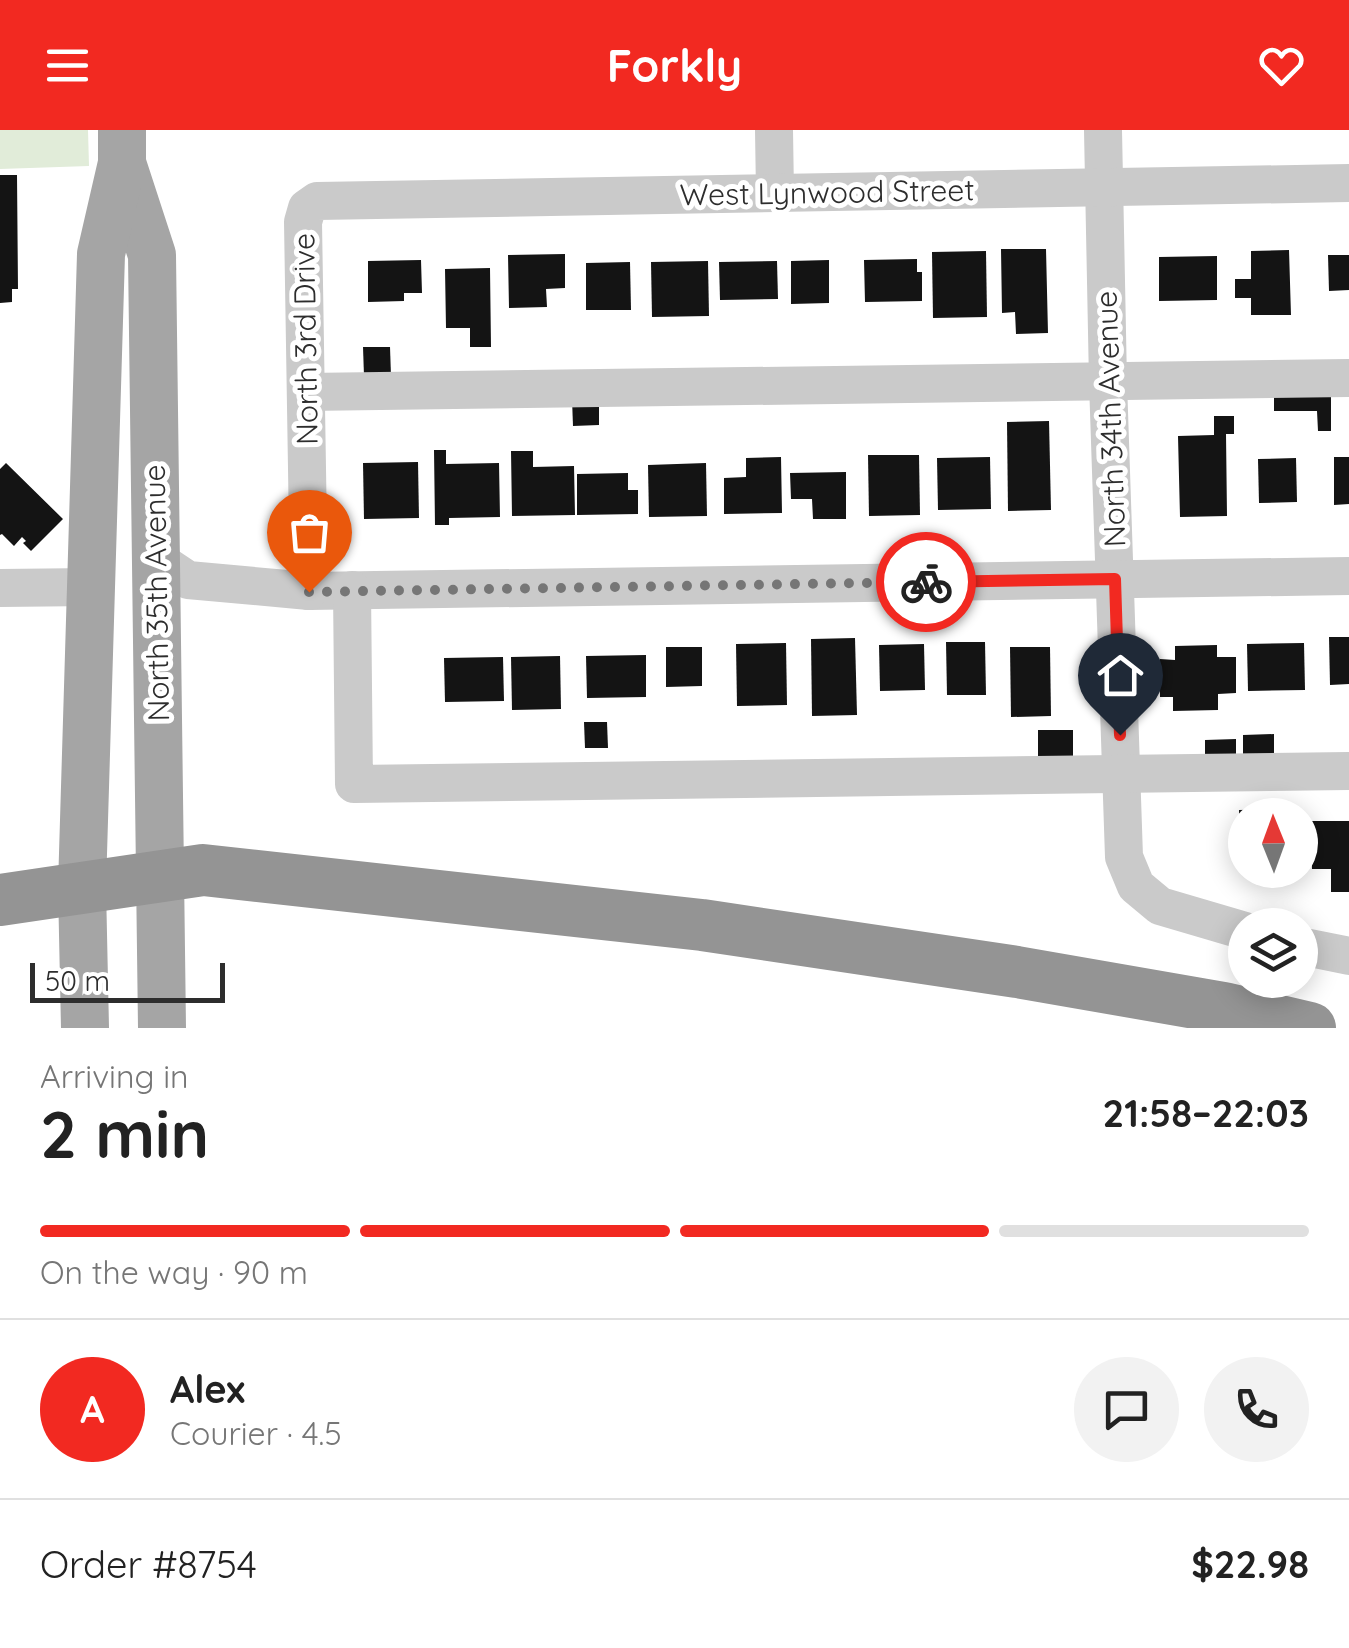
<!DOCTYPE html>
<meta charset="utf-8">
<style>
body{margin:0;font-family:Quicksand,sans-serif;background:#f2f2f2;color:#222;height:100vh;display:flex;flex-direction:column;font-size:38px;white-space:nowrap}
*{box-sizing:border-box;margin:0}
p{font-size:32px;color:#767676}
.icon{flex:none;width:55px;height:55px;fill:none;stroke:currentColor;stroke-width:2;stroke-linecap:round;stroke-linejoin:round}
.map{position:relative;height:898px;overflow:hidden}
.panel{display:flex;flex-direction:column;background:#fff;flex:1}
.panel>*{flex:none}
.needle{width:65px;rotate:359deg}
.controls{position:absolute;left:1228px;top:668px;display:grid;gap:20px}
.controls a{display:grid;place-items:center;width:90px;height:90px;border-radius:50%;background:#fff;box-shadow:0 5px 25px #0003;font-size:50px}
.scale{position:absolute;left:30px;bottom:25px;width:195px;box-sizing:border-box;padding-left:10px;border:5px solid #2d2d2d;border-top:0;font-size:28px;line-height:35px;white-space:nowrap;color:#2d2d2d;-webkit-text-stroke:8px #fff;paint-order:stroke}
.pin{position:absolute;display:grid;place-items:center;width:85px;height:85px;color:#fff;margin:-102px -42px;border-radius:50% 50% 50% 0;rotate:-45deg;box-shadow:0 0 10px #0007}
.pin .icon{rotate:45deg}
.courier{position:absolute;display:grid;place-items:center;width:100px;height:100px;margin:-50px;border:8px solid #f22921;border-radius:50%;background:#fff;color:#222;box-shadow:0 2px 12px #0007}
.overview em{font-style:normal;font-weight:700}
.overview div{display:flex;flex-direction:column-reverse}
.overview{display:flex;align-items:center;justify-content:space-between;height:170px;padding:0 40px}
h1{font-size:65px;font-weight:700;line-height:75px}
.bar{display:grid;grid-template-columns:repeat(4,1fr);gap:15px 10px;align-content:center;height:120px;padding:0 40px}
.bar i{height:12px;border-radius:8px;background:#e0e0e0}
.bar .active{background:#f22921}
.bar p{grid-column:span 4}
.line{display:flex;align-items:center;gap:25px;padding:0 40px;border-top:2px solid #e0e0e0}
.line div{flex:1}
.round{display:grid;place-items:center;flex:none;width:105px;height:105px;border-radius:52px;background:#f2f2f2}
header{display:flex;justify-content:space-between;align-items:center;height:130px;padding:0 40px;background:#f22921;color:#fff;font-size:45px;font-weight:700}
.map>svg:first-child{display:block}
.green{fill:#e1ecd9}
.building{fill:#141414}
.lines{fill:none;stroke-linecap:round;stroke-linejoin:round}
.minor{stroke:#cacaca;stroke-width:38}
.major{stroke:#a5a5a5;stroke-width:48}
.highway{stroke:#949494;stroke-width:52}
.done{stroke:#767676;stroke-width:10;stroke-dasharray:0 18}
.route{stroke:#f22921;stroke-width:12}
.labels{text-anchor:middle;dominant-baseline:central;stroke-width:10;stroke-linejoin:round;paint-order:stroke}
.street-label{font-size:30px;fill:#2d2d2d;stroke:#fff}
</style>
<header><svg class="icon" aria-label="menu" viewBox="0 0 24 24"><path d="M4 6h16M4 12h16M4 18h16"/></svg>Forkly<svg class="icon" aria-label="heart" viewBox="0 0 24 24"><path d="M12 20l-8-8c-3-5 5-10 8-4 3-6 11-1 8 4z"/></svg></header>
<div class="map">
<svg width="1349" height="898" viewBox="0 0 1349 898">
<rect width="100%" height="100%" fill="#fff"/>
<polygon class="green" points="0,0 88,0 89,36 0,39"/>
<g class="building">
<polygon points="0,45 17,45 18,159 12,159 12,172 0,173"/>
<polygon points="1001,119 1046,119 1048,203 1016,204 1015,182 1002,183"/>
<polygon points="1289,120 1291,185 1251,185 1251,168 1235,168 1235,149 1251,149 1251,121"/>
<polygon points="986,121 987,187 933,188 932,122"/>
<polygon points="565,124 565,158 546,159 547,177 509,178 508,125"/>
<polygon points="1328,125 1349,125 1349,160 1329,161"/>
<polygon points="1217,126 1217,170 1159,171 1159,127"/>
<polygon points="917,129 917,142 922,142 922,171 865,172 864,130"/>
<polygon points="421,130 422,163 404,163 404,171 368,172 368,131"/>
<polygon points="829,130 829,173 791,174 791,131"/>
<polygon points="708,131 709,186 652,187 651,132"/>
<polygon points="777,131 778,169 720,170 719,132"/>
<polygon points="630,132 631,180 586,180 586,133"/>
<polygon points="490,138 491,217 470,217 470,198 446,198 445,139"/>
<polygon points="363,217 390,217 391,246 364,246"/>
<polygon points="1274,259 1331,264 1331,301 1318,301 1317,281 1274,281"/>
<polygon points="572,269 599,269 599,295 573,296"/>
<polygon points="1214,286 1234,286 1234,304 1226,304 1227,386 1180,387 1178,306 1214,305"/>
<polygon points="1049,291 1051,380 1008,381 1007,292"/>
<polygon points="434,320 446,320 446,334 499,333 500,387 449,388 449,395 435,395"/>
<polygon points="511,321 533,321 533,337 574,336 575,385 512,386"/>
<polygon points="868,325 919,325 920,385 869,386"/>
<polygon points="781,327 782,383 724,384 724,348 746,347 746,328"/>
<polygon points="990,327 991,379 938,380 937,328"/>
<polygon points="1334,327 1349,327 1349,374 1334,375"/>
<polygon points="1296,328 1297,372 1259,373 1258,329"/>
<polygon points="418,332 419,388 364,389 363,333"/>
<polygon points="6,333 63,389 31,421 23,413 26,411 22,407 14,416 2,404 0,405 0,339"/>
<polygon points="706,333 707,386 649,387 648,335"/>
<polygon points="846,342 846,389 813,389 812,369 791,369 790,343"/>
<polygon points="628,343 628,360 638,360 638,384 577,385 577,344"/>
<polygon points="1329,507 1349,507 1349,554 1330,555"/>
<polygon points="855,508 857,585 812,586 811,509"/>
<polygon points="946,512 985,512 986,565 947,565"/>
<polygon points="786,513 787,575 737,576 736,514"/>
<polygon points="1304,513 1305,560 1248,561 1247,514"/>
<polygon points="924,514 925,560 880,561 879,515"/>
<polygon points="1217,515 1217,527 1236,527 1236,563 1218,564 1218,580 1173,581 1173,567 1160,567 1160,529 1175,530 1175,516"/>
<polygon points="666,517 702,517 702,556 666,557"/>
<polygon points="1010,517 1050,517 1051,586 1011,587"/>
<polygon points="646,525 646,567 587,568 586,526"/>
<polygon points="560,526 561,579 512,580 511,527"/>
<polygon points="503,527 504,571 445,572 444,528"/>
<polygon points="584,592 607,592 608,618 585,618"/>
<rect x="1038" y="600" width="35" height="32"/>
<polygon points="1274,604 1274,626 1243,627 1243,605"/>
<polygon points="1236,609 1236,631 1205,631 1205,610"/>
<polygon points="1287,679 1287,685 1245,685 1245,720 1240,721 1239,680"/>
<polygon points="1311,691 1349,691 1349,762 1331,762 1331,739 1312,739"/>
</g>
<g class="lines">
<g class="minor">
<polyline points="774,0 775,63"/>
<polyline points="1103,0 1108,252 1124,727 1136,756 1160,776 1245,801"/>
<polyline points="306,262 1349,248"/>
<polyline points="155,428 188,450 309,461 1349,446"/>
<polyline points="0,458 92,457"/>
<polyline points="352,460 354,654 1349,641"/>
<polyline points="309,461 303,92 307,78 317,71 1349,53"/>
<polyline points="1300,816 1349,826"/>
</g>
<g class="major">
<polyline points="122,33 152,125 162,898"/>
<polyline points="85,898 82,757 101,124 122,33 122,0"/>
</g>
<polyline class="highway" points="0,770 203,740 702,795 1017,842 1224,878 1310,898"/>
</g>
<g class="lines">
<polyline class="done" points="309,462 926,452"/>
<polyline class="route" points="926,452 1115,449 1120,605"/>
</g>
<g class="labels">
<g class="street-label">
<text transform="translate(827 62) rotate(-1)">West Lynwood Street</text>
<text transform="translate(305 209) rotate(-91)">North 3rd Drive</text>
<text transform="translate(1110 289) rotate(-92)">North 34th Avenue</text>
<text transform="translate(156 463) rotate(-91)">North 35th Avenue</text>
</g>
</g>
</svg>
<div class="controls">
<a><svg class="needle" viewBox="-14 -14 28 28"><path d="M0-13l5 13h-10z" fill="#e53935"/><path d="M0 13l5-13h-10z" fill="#767676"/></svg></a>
<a><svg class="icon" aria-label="layers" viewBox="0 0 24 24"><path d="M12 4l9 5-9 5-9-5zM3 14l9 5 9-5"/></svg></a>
</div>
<div class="scale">50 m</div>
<div class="pin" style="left:309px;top:462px;background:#ea580c"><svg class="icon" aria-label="bag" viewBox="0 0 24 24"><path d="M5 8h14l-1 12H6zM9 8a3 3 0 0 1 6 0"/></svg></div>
<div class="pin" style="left:1120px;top:605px;background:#1f2937"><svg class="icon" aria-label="home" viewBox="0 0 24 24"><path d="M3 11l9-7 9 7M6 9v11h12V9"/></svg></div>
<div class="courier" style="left:926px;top:452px"><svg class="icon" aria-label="bike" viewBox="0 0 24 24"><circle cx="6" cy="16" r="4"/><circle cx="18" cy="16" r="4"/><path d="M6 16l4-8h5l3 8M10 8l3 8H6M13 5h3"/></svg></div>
</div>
<section class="panel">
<div class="overview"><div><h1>2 min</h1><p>Arriving in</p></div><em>21:58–22:03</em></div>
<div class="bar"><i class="active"></i><i class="active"></i><i class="active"></i><i></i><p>On the way · 90 m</p></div>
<div class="line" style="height:180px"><b class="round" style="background:#f22921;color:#fff">A</b><div><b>Alex</b><p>Courier · 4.5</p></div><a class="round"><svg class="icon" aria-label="chat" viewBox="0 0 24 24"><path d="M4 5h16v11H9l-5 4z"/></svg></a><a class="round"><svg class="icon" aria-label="phone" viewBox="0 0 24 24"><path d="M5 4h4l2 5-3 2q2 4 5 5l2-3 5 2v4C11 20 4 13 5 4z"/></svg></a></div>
<div class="line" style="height:130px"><div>Order #8754</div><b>$22.98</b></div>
</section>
